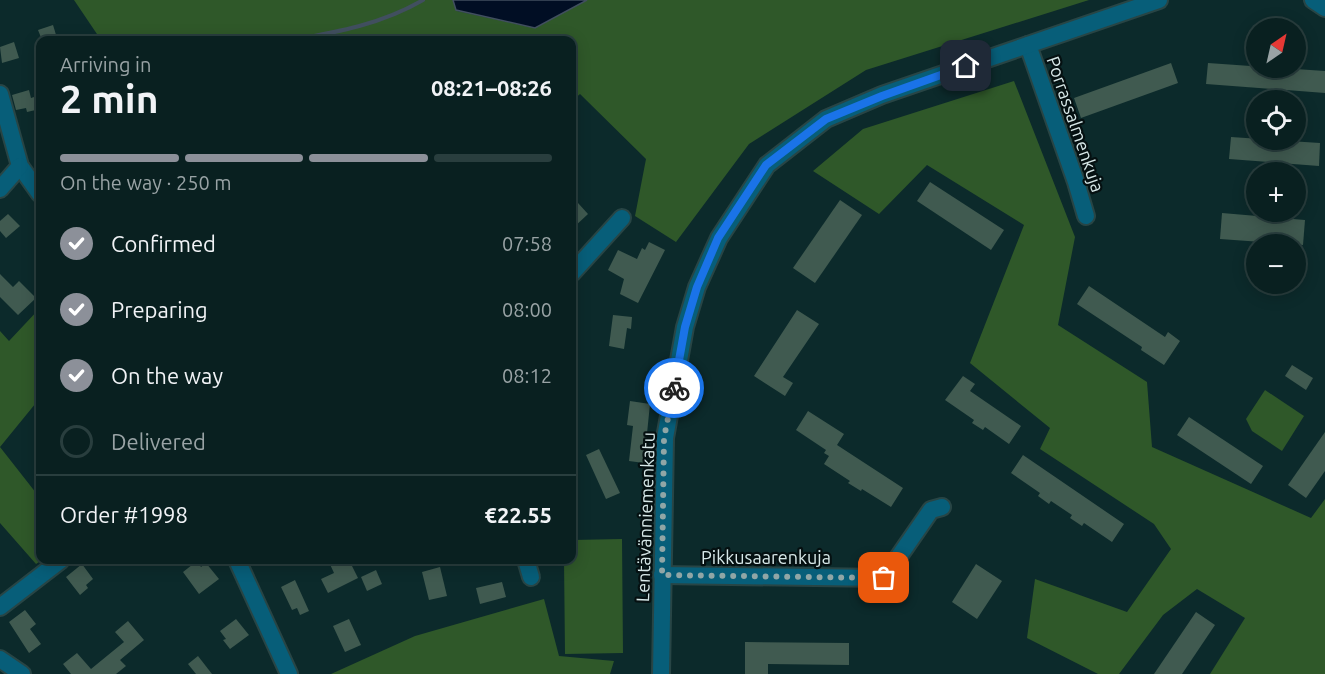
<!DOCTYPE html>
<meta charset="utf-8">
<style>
body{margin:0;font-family:Ubuntu,sans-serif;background:#172d2d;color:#f1f3f6;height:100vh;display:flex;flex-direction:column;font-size:22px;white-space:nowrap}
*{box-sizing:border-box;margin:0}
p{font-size:20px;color:#99a3a5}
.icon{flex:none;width:33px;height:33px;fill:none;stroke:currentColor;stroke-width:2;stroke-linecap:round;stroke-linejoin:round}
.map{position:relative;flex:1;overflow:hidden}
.panel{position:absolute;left:36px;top:36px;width:540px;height:528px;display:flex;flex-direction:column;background:#092020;border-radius:12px;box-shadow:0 3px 15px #0003,0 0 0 2px #293e3e}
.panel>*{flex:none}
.needle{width:39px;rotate:34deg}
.controls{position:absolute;left:1246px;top:18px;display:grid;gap:12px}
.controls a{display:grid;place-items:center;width:60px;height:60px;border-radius:50%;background:#092020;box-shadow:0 3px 15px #0003,0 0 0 2px #293e3e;font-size:30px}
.pin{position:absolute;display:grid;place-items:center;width:51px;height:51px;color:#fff;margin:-26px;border-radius:12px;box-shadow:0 3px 9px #0006}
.courier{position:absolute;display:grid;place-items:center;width:60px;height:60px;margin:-30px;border:4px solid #1a73e8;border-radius:50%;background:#fff;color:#222;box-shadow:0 2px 8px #0007}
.head em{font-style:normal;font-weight:700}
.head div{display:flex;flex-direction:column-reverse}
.head{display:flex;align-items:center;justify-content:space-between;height:102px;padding:0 24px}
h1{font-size:39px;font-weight:700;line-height:45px}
.bar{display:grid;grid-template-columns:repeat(4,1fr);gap:9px 6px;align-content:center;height:72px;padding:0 24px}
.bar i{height:8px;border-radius:4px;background:#293e3e}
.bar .selected{background:#8c9099}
.bar p{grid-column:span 4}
.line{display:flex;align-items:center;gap:15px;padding:0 24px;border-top:2px solid #293e3e}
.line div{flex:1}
ol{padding:0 24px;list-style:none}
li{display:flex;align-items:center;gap:18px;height:66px}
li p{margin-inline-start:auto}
li .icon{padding:6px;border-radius:50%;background:#8c9099;color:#fff;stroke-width:4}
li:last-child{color:#99a3a5}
li i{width:33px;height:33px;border:3px solid #293e3e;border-radius:50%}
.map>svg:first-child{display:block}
.green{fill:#2f5829}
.water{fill:#010e24;stroke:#414f5f;stroke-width:1.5}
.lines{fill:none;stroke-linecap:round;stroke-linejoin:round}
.stream{stroke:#414f5f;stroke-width:4}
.building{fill:#405a50}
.minor-casing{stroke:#284545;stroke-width:20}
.minor{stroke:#075e79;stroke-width:16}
.done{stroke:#90a6a6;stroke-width:6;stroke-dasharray:0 10.8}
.route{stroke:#1a73e8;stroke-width:8}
.labels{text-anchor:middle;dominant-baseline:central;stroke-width:4.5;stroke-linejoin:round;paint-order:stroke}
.street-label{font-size:18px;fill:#d7e8e8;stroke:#051011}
</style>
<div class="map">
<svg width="1325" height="674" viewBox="0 0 1325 674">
<rect width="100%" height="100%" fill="#0c2a2b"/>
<g class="green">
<polygon points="74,0 453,0 457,11 535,28 587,0 1089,0 866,70 749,144 676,242 635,216 646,159 580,94 572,101 572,40 101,40"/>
<polygon points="1014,81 1075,237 1058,325 1147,382 1152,447 1311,518 1325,499 1325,674 1210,674 1245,618 1197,589 1163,615 1119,674 1098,674 1027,638 1035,579 1127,612 1171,549 1154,524 1040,449 1050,428 970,363 1024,225 927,165 879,214 813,171 863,129"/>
<polygon points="40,308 40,398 0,447 40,498 40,560 42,560 36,564 0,523 0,331 9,341"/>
<polygon points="1265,390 1304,416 1282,451 1252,431 1246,419"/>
<polygon points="622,539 623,653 565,654 564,560 572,560 572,540"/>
<polygon points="544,599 559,656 614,661 610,674 331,674 415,636"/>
</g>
<polygon class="water" points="453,0 587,0 535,28 456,10"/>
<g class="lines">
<path class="stream" d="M292,40C338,32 382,24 423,0"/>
</g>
<g class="building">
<polygon points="53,25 57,38 42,40 38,30"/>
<polygon points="14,42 19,58 2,63 0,47"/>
<polygon points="1171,63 1178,83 1081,118 1074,98"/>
<polygon points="1208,63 1325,71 1325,93 1206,84"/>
<polygon points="29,90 31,98 40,95 40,109 27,112 26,108 16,110 12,95"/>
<polygon points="1231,137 1320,143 1319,166 1229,159"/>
<polygon points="930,182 1004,230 991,250 917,201"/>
<polygon points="840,200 862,215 815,283 793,268"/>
<polygon points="578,203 588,214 572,229 572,209"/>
<polygon points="1222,213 1305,220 1303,245 1220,239"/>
<polygon points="8,214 20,226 6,238 0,231 0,221"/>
<polygon points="649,242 665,250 638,303 620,294 624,279 608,270 618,250 637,259 642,248 645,250"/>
<polygon points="0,274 13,287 19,281 36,298 18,315 0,297"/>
<polygon points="1089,286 1165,337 1168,332 1180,341 1164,365 1141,350 1142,347 1077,304"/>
<polygon points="797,310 819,324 783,377 793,383 785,396 754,376"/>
<polygon points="613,315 632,317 631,329 627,328 624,349 609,346"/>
<polygon points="1292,365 1313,378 1306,390 1285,376"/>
<polygon points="963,376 975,384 970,391 1021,426 1009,444 985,427 983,430 972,423 974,420 945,400"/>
<polygon points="630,401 650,404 644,463 629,461 633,426 627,425"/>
<polygon points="808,411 844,434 837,445 903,488 891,507 862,489 861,491 848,483 850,481 824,464 829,456 824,453 826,450 796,430"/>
<polygon points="1189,417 1263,466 1251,484 1177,435"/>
<polygon points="1325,432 1325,471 1306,498 1288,485"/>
<polygon points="599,449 620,493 606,499 586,455"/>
<polygon points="1023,455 1124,524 1112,542 1084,523 1082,526 1070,518 1072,515 1051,501 1049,504 1038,496 1040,493 1011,473"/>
<polygon points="328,560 349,560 358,578 328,593 321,579 334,573"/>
<polygon points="197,561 201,567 206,563 219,579 199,594 183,572"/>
<polygon points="82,564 93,579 86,585 88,588 80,595 66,577"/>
<polygon points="976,564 1002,581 977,619 952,602"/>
<polygon points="440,567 447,596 429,600 422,572"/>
<polygon points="376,570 382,584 367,591 361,577"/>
<polygon points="295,580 309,611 300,615 297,608 292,610 281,587"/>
<polygon points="502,582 506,597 480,604 476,588"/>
<polygon points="25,610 36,624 30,629 41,644 29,653 9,622"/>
<polygon points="1196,612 1215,625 1182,674 1154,674"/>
<polygon points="236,619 249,635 230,649 223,640 226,639 220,631"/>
<polygon points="349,619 361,645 345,652 333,626"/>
<polygon points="128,621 144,640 120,660 126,666 116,674 71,674 63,664 77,653 91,669 124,642 115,632"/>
<polygon points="745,642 849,643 849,665 768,664 768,674 745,674"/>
<polygon points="198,656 212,674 196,674 188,664"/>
</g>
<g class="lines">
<defs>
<g id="minor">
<polyline points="1313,0 1325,8"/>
<polyline points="1028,45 1076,182 1086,216"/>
<polyline points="0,94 20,166 40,194"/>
<polyline points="0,189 20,166"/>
<polyline points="572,273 622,218"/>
<polyline points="237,560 289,674"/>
<polyline points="526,560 531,577"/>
<polyline points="662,575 884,578 931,510 942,507"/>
<polyline points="0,607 61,560"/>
<polyline points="0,659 22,674"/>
<polyline points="661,674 665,438 685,327 697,287 719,238 767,165 826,119 882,95 1159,0"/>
</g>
</defs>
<use href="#minor" class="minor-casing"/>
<use href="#minor" class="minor"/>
</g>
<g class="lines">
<polyline class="done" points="674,388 664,438 662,575 884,578"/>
<polyline class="route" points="674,388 685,327 697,287 718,238 766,165 826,119 882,96 966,66"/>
</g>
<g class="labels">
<g class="street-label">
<text transform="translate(1076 124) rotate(71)">Porrassalmenkuja</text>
<text transform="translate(645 517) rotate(-88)">Lentävänniemenkatu</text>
<text x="766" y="557">Pikkusaarenkuja</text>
</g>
</g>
</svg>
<div class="controls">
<a><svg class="needle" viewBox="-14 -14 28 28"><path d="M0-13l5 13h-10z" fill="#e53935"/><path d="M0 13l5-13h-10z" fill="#99a3a5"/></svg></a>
<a><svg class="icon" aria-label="locate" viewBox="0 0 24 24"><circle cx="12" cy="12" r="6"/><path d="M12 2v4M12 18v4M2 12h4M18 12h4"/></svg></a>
<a>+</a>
<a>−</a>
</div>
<div class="pin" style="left:884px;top:578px;background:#ea580c"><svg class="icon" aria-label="bag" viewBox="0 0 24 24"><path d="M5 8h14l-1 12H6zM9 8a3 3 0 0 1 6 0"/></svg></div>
<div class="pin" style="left:966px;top:66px;background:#1f2937"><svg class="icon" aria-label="home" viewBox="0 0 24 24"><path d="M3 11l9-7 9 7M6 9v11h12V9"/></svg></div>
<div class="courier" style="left:674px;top:388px"><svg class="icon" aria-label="bike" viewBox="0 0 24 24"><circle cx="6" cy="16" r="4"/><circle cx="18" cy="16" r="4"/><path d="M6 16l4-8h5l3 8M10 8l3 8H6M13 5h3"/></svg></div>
<section class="panel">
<div class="head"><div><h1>2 min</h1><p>Arriving in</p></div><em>08:21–08:26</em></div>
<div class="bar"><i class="selected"></i><i class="selected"></i><i class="selected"></i><i></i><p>On the way · 250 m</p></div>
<ol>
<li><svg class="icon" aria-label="check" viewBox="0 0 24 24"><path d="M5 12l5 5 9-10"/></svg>Confirmed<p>07:58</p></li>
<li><svg class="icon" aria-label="check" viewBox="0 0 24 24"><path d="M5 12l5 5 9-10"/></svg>Preparing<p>08:00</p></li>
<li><svg class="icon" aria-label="check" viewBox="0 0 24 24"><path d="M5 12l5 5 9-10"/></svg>On the way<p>08:12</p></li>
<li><i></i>Delivered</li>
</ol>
<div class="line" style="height:78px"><div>Order #1998</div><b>€22.55</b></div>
</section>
</div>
